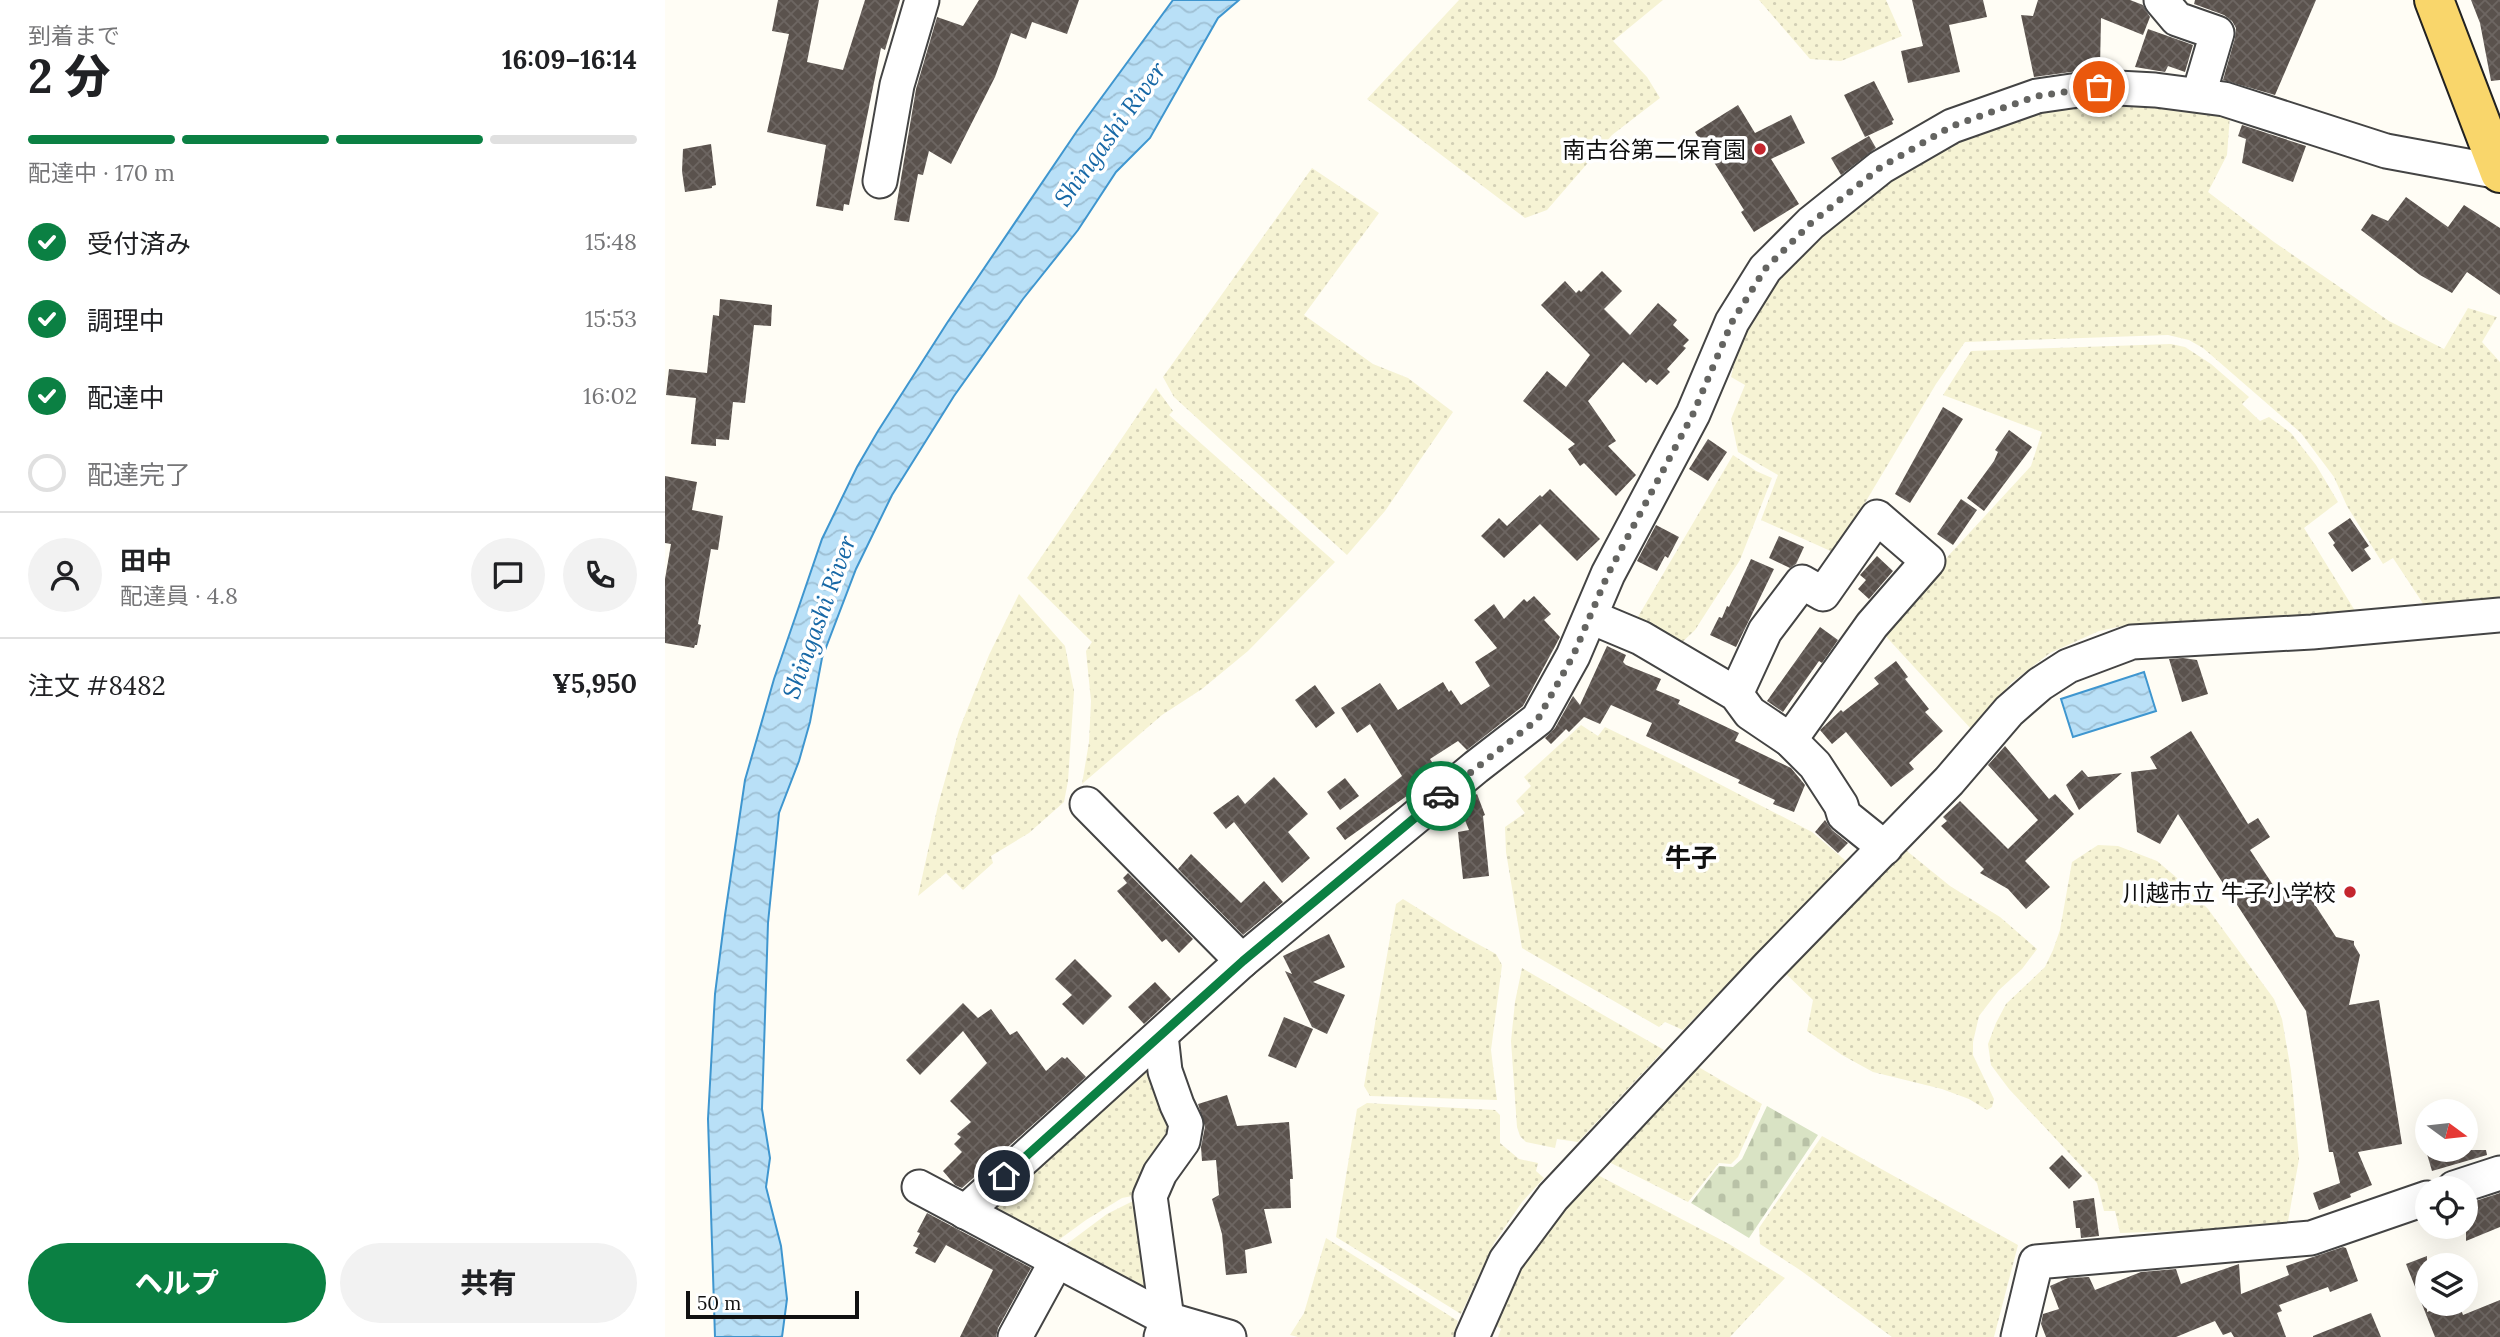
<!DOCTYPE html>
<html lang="ja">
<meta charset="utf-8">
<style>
body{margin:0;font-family:Lora,"Noto Sans JP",serif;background:#f2f2f2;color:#202124;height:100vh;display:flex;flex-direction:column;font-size:26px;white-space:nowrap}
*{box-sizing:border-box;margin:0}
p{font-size:23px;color:#757577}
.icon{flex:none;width:38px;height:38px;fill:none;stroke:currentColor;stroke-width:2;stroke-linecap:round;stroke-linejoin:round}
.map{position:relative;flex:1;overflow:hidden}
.side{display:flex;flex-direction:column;background:#fff;width:665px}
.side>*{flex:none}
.needle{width:46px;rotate:105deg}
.tools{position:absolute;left:1750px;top:1099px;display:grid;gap:14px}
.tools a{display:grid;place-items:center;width:63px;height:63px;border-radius:50%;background:#fff;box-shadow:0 7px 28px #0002;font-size:35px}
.scale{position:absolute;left:21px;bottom:18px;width:173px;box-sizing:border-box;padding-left:7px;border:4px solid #111;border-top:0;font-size:19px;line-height:24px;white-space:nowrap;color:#111;-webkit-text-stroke:5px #fff;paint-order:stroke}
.pin{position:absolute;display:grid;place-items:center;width:60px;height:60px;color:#fff;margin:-30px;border:4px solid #fff;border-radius:50%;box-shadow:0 2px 7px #0007}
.courier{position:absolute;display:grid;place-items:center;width:70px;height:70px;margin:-35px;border:5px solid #0b8043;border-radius:50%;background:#fff;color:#222;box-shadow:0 2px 9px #0007}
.head em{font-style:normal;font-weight:800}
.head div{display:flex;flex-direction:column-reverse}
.head{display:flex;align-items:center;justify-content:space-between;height:119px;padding:0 28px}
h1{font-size:46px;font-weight:800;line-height:52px}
.bar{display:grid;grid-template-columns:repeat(4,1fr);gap:10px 7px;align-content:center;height:84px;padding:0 28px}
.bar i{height:9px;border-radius:5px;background:#e0e0e0}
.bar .current{background:#0b8043}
.bar p{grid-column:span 4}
.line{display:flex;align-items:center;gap:18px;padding:0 28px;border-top:2px solid #e0e0e0}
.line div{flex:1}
.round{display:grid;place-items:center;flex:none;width:74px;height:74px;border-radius:37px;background:#f2f2f2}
ol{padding:0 28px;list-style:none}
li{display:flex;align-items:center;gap:21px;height:77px}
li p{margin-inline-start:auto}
li .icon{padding:7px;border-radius:50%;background:#0b8043;color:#fff;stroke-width:4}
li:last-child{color:#757577}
li i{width:38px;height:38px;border:4px solid #e0e0e0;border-radius:50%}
.action{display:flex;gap:14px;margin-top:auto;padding:14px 28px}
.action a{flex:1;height:80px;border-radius:42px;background:#0b8043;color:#fff;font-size:28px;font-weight:800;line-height:80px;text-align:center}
.action a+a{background:#f2f2f2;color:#202124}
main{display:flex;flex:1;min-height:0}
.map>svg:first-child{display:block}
.farmland{fill:url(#farmland-dots)}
.cemetery{fill:url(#cemetery-stones)}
.water{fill:url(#water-waves);stroke:#3f96cf;stroke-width:2}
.building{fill:url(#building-cross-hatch)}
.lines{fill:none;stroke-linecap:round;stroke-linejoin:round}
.minor-casing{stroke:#444;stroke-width:37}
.major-casing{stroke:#222;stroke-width:42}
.minor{stroke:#fff;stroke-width:33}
.major{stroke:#f9d66b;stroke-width:38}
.done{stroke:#646461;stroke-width:7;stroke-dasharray:0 12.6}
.route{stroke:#0b8043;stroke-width:9}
.poi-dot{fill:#c4262e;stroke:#fff;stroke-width:2.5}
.labels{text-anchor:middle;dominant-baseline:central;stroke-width:7;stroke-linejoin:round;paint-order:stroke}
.poi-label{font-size:23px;fill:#111;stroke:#fff;text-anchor:end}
.water-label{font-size:24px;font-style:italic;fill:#1768a6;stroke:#fff}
.quarter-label{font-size:26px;font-weight:bold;fill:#111;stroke:#fff}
</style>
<main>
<section class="side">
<div class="head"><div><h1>2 分</h1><p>到着まで</p></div><em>16:09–16:14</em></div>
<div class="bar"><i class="current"></i><i class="current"></i><i class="current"></i><i></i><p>配達中 · 170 m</p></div>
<ol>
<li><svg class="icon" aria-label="check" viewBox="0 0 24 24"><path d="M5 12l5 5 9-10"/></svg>受付済み<p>15:48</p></li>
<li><svg class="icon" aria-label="check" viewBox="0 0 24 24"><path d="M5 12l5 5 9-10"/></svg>調理中<p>15:53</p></li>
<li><svg class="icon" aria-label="check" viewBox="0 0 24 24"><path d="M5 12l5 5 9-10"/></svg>配達中<p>16:02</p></li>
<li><i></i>配達完了</li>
</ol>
<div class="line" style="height:126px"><a class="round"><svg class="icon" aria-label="person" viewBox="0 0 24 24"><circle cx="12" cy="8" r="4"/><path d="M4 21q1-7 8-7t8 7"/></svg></a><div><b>田中</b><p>配達員 · 4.8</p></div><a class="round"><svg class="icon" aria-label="chat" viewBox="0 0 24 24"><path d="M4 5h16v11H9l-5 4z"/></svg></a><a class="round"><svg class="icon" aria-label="phone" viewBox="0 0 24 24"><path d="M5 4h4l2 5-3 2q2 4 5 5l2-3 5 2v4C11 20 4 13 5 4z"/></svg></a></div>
<div class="line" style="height:91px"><div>注文 #8482</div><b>¥5,950</b></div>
<div class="action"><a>ヘルプ</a><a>共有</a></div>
</section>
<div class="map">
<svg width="1835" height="1337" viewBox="0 0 1835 1337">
<defs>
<pattern id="farmland-dots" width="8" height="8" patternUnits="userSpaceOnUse" patternTransform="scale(1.75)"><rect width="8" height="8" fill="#f6f3d4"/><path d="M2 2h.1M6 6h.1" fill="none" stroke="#d2cfb5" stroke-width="1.8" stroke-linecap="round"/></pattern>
<pattern id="cemetery-stones" width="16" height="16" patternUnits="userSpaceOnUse" patternTransform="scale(1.75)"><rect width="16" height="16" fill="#d9e3c4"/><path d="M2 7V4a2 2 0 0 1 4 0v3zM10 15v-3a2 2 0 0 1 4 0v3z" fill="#b9c2a7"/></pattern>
<pattern id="water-waves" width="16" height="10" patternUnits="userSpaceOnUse" patternTransform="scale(1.75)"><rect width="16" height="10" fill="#b9e0f7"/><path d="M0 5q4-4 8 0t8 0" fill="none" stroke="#9ebfd3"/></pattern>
<pattern id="building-cross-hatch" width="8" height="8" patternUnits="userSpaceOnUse" patternTransform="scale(1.75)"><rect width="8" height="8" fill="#5a524d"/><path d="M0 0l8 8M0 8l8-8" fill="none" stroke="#6d6662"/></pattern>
</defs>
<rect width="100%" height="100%" fill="#fffdf5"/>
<g class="farmland">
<polygon points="794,0 998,0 948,41 982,77 995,98 947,135 882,210 860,218 702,99"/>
<polygon points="1094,0 1221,0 1237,36 1176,61 1145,59"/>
<polygon points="1421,100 1487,103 1565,115 1562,155 1543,192 1609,242 1724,321 1779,349 1803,308 1832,317 1817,342 1835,362 1835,601 1761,608 1728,558 1718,564 1682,506 1669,477 1636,433 1538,348 1524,340 1503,335 1300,342 1271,384 1170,553 1096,520 1113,475 1073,452 1066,419 1080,385 1066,377 1070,360 1076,332 1090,300 1188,201 1315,127"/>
<polygon points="647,168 714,213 639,315 708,364 743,378 788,412 720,511 682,555 509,397 498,377"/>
<polygon points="1506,344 1520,347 1546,364 1584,397 1577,404 1595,421 1604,417 1626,433 1651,465 1673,502 1639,528 1692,614 1462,625 1434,631 1385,653 1346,683 1307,730 1215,630 1366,466 1377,432 1278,395 1306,351"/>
<polygon points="491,388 508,411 504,415 670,562 583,651 537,689 497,715 417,784 424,742 426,701 421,651 427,642 362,578"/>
<polygon points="1068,455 1091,471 1107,478 1075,560 1030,630 1010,649 967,627"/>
<polygon points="354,594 400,646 409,691 403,781 399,802 364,833 326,856 328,863 298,890 281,873 253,896 273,805 294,730 324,655"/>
<polygon points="916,725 933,736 940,727 1012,762 1147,832 1181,861 1018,1030 1000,1022 994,1027 857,948 841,852 840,827 860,813 851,801 866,786 859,777"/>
<polygon points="1433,845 1453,846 1492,861 1511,877 1543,909 1609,999 1617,1019 1626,1071 1634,1159 1622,1227 1455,1233 1450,1211 1439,1211 1432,1183 1344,1089 1326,1065 1323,1044 1331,1023 1341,1004 1380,967 1388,950 1395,930 1407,862"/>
<polygon points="1237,847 1285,886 1335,917 1372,949 1357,969 1334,990 1314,1016 1308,1042 1308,1055 1329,1099 1327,1107 1322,1110 1304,1099 1277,1089 1208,1072 1177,1055 1142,1031 1148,1000 1119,972"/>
<polygon points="738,899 791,932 831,954 837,965 826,1050 832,1100 705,1096 699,1086 731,904"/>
<polygon points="857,968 999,1050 913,1142 892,1139 890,1148 861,1142 855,1136 852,1127 846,1041 850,1002"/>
<polygon points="488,1056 509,1122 477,1194 457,1198 421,1220 384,1247 312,1210"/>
<polygon points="1030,1065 1097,1104 1073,1157 1066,1164 1054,1163 1023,1202 938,1159"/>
<polygon points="702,1103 830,1110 835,1115 835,1143 854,1159 873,1163 871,1171 879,1178 857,1202 829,1243 796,1314 671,1237 692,1109"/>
<polygon points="1157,1136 1353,1245 1329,1337 1227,1337 1135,1270 1095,1244 1094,1228"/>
<polygon points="927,1172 1064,1244 1120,1278 1065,1337 833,1337 836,1329 826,1322 850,1273"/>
<polygon points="479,1199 486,1299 391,1252 442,1214 466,1202"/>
<polygon points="661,1238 793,1321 788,1337 633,1337 625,1335 639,1313"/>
</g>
<polygon class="cemetery" points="1102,1106 1153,1135 1084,1238 1026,1203 1054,1166 1068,1167 1077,1159"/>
<g class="water">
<polygon points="508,0 574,0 553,18 485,138 451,172 413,230 358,299 289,396 227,495 191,569 157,658 145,722 134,761 114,813 103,923 97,1109 105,1158 101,1187 116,1246 122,1299 117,1337 50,1337 43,1119 50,994 60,915 80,780 109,679 130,618 157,539 192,467 213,431 282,323 412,131"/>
<polygon points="1479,672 1491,711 1408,737 1396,699"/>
</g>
<g class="building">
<polygon points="113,0 154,0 142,62 178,70 200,0 235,0 220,50 216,48 184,205 179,204 178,211 151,206 161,145 102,132 124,34 107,31"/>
<polygon points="314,0 414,0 402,34 367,22 361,39 346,33 330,77 286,164 264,151 258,175 253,174 244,222 229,220 251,89 272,17 298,26"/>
<polygon points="1247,0 1318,0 1322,17 1284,25 1295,72 1243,83 1236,51 1258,46"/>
<polygon points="1373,0 1465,0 1478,5 1485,17 1478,35 1436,18 1435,68 1369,77 1356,15 1368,16"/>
<polygon points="1530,0 1651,0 1610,95 1558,80 1570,38 1571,28 1567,21 1559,15 1529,4"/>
<polygon points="1806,0 1835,0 1835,80 1826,81 1815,23"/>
<polygon points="1483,29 1528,45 1520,72 1503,66 1500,72 1470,67"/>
<polygon points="1209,81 1229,120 1227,121 1228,124 1200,137 1179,95"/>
<polygon points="1073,105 1090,133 1126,115 1140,143 1106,159 1134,204 1089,232 1076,212 1079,210 1030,132"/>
<polygon points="1577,125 1641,146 1628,182 1577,163 1581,139 1573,136"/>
<polygon points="1204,136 1211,148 1176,175 1166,158"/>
<polygon points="46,144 51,185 47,186 47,188 20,192 17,171 18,149"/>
<polygon points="1741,197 1783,227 1799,205 1835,228 1835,295 1802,272 1787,293 1755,275 1696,230 1707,214 1723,221"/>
<polygon points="937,271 957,291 939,309 965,335 993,303 1012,320 1008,325 1024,340 1018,346 1021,348 1002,369 1005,372 992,385 985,379 981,383 958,362 923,401 951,441 943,446 971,475 951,496 919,463 915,466 903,449 910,444 858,401 882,371 901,387 925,355 876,305 900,281 911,293 914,290 916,292"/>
<polygon points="55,299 107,305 106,326 89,325 80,403 68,402 64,440 51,439 51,446 26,444 31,398 1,395 4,369 42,373 48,315 54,316"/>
<polygon points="1278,407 1298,419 1245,503 1230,494"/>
<polygon points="1344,430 1367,447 1319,511 1302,498 1329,461 1333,452 1330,450"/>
<polygon points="1043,439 1062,452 1043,481 1024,469"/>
<polygon points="0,476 32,482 27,510 58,516 53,550 46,549 33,624 36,625 32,645 30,645 29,648 0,643 0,579 6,544 0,543"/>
<polygon points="885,489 935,539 912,561 875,524 839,558 816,536 834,518 842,526 875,495 877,497"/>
<polygon points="1296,499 1312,510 1288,545 1272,534"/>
<polygon points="1685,518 1704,546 1699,549 1706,559 1687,572 1668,545 1670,543 1663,533"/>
<polygon points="991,525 1014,537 1003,558 1000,556 992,571 972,561"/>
<polygon points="1114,536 1139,547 1131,564 1125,568 1104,558"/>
<polygon points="1212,556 1228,571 1204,599 1193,589 1201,580 1195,575"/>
<polygon points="1086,559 1109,569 1071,647 1045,635 1054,617 1057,618 1062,606 1064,607"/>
<polygon points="869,596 886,614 879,620 895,637 858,706 802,750 793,741 765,759 774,773 680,840 671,828 737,776 705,724 692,733 676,708 715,683 733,710 778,682 784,692 786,690 796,705 825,686 810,662 832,648 809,620 829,604 839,619 859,599 862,602"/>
<polygon points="1155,627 1173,640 1157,663 1154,661 1118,712 1102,701"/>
<polygon points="942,646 961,655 958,662 961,665 996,679 991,690 1015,700 1013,704 1074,733 1070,741 1126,768 1140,785 1129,812 1108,804 1110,800 1073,783 1075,780 981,736 987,723 946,705 935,724 919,717 904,732 901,729 886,744 880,738 890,728 908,696 915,705"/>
<polygon points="1518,658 1532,660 1543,694 1517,702 1504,659"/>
<polygon points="1231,661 1243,677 1240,679 1264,709 1260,712 1278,731 1244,763 1249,769 1226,787 1181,732 1167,744 1155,730 1176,710 1178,712 1214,684 1209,678"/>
<polygon points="650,685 670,713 651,728 630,700"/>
<polygon points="1526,731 1583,824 1593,818 1605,837 1585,850 1612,891 1622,885 1632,901 1643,894 1671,937 1689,941 1689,945 1695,955 1684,1005 1714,1000 1737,1144 1693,1152 1707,1185 1685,1194 1686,1197 1654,1210 1648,1193 1675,1183 1668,1152 1664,1152 1641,1011 1513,814 1495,844 1472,832 1466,772 1492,769 1485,757"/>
<polygon points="1340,746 1384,799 1390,794 1409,814 1360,861 1385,887 1361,909 1343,889 1315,873 1319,869 1276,826 1282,821 1278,817 1295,801 1343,849 1373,820 1323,765"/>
<polygon points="1417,770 1423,777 1457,773 1414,810 1401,785"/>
<polygon points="609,777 643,814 623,832 645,858 617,883 569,822 561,829 548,813 573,795 580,804"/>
<polygon points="680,778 694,796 675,810 662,792"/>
<polygon points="812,794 820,815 818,816 824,876 798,879 793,832 804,830 794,806"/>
<polygon points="1160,820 1167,830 1183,843 1173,853 1150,832"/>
<polygon points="526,854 576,903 599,881 618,902 578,935 513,869"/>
<polygon points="463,873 528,939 514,953 501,939 497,942 452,891 462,883 458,878"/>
<polygon points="664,934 680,967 648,982 680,995 662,1034 647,1027 620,971 627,974 618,956"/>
<polygon points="410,959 447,996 418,1025 397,1004 407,995 390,979"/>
<polygon points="490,982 506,999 479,1024 463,1007"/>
<polygon points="298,1003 313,1018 326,1009 345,1035 352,1031 381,1071 397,1057 400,1059 402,1057 421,1077 297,1188 290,1185 278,1171 297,1152 289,1144 296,1137 292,1134 306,1122 285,1101 322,1063 298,1031 255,1075 241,1060"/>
<polygon points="619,1017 648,1029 631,1068 603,1056"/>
<polygon points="562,1095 572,1126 624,1122 628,1179 625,1179 626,1208 599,1209 607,1243 580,1250 582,1273 561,1275 557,1234 547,1199 554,1195 551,1160 537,1161 536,1147 540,1127 533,1104"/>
<polygon points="1776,1150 1821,1150 1822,1155 1767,1171 1762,1154"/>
<polygon points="1397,1155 1417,1176 1404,1189 1384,1168"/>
<polygon points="1835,1193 1835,1227 1801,1241 1801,1204"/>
<polygon points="1429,1198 1434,1236 1416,1238 1415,1228 1411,1228 1408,1201"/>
<polygon points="262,1213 366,1268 333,1328 331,1337 295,1337 328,1270 281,1245 270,1263 250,1253 253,1248 248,1246 255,1233 252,1232"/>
<polygon points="1678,1247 1681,1248 1693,1281 1665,1292 1663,1287 1614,1305 1617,1311 1612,1313 1621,1337 1569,1337 1566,1332 1558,1335 1550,1321 1511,1337 1381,1337 1376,1324 1378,1314 1394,1309 1385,1286 1403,1278 1424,1277 1430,1290 1476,1272 1511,1269 1516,1284 1574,1264 1576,1294 1624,1275 1621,1266"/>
<polygon points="1762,1256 1762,1312 1784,1304 1794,1304 1798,1315 1835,1300 1835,1337 1770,1337 1741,1264"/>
<polygon points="1706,1313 1716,1337 1648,1337 1648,1336"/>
</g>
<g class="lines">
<defs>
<g id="minor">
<polyline points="1496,0 1512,19 1552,33 1534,94"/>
<polyline points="215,181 232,85 257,0"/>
<polyline points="926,617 976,638 1071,694 1085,713 1125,740 1150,765 1176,805 1179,815 1220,848"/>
<polyline points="1071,694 1100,631 1137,582 1158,594 1212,517 1263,561 1207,625 1125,740"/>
<polyline points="422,804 577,961"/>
<polyline points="496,1035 500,1071 512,1105 521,1124 518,1141 495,1173 485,1196 502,1319"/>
<polyline points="254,1187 502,1319"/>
<polyline points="1789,1188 1835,1173"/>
<polyline points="300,1212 577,961 811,767 873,719 908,656 943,574 1028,414 1067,322 1100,269 1146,223 1216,167 1287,126 1372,96 1434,87 1490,90 1559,99 1721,151 1835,172"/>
<polyline points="350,1337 391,1262"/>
<polyline points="496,1337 502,1319 564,1337"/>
<polyline points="807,1337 841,1260 888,1197 1103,967 1284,781 1344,711 1375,684 1403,666 1467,642 1647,632 1835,615"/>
<polyline points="1353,1337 1371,1262 1646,1238 1762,1198"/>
</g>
<polyline id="major" points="1769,0 1835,173"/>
</defs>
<use href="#minor" class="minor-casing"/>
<use href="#major" class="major-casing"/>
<use href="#minor" class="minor"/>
<use href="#major" class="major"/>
</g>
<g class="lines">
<polyline class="done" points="776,796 873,719 908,656 943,574 1028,414 1067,322 1100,269 1146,223 1216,167 1287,126 1372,96 1434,87"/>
<polyline class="route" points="339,1176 578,961 776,796"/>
</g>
<g class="poi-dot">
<circle cx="1095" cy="149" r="7"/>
<circle cx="1685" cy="892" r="7"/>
</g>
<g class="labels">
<g class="poi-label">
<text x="1081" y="149">南古谷第二保育園</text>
<text x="1671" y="892">川越市立 牛子小学校</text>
</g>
<g class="water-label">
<text transform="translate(445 134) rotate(-54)">Shingashi River</text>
<text transform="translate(154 617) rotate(-70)">Shingashi River</text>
</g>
<g class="quarter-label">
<text x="1026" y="857">牛子</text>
</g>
</g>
</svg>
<div class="tools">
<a><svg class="needle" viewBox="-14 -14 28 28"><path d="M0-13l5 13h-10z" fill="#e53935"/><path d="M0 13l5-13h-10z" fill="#757577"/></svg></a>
<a><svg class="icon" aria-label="locate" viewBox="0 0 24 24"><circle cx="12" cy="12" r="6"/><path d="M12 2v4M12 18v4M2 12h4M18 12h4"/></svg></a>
<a><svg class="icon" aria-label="layers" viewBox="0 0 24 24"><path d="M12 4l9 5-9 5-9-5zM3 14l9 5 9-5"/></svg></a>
</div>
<div class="scale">50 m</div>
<div class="pin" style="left:1434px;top:87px;background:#ea580c"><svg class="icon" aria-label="bag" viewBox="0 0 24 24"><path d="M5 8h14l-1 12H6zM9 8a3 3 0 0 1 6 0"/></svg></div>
<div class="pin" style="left:339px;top:1176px;background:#1f2937"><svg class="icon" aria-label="home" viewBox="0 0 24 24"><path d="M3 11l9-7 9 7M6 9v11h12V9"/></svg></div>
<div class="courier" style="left:776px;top:796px"><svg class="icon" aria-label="car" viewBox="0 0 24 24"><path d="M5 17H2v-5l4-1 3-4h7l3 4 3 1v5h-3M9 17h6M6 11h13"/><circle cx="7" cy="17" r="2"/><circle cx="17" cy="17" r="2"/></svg></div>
</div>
</main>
